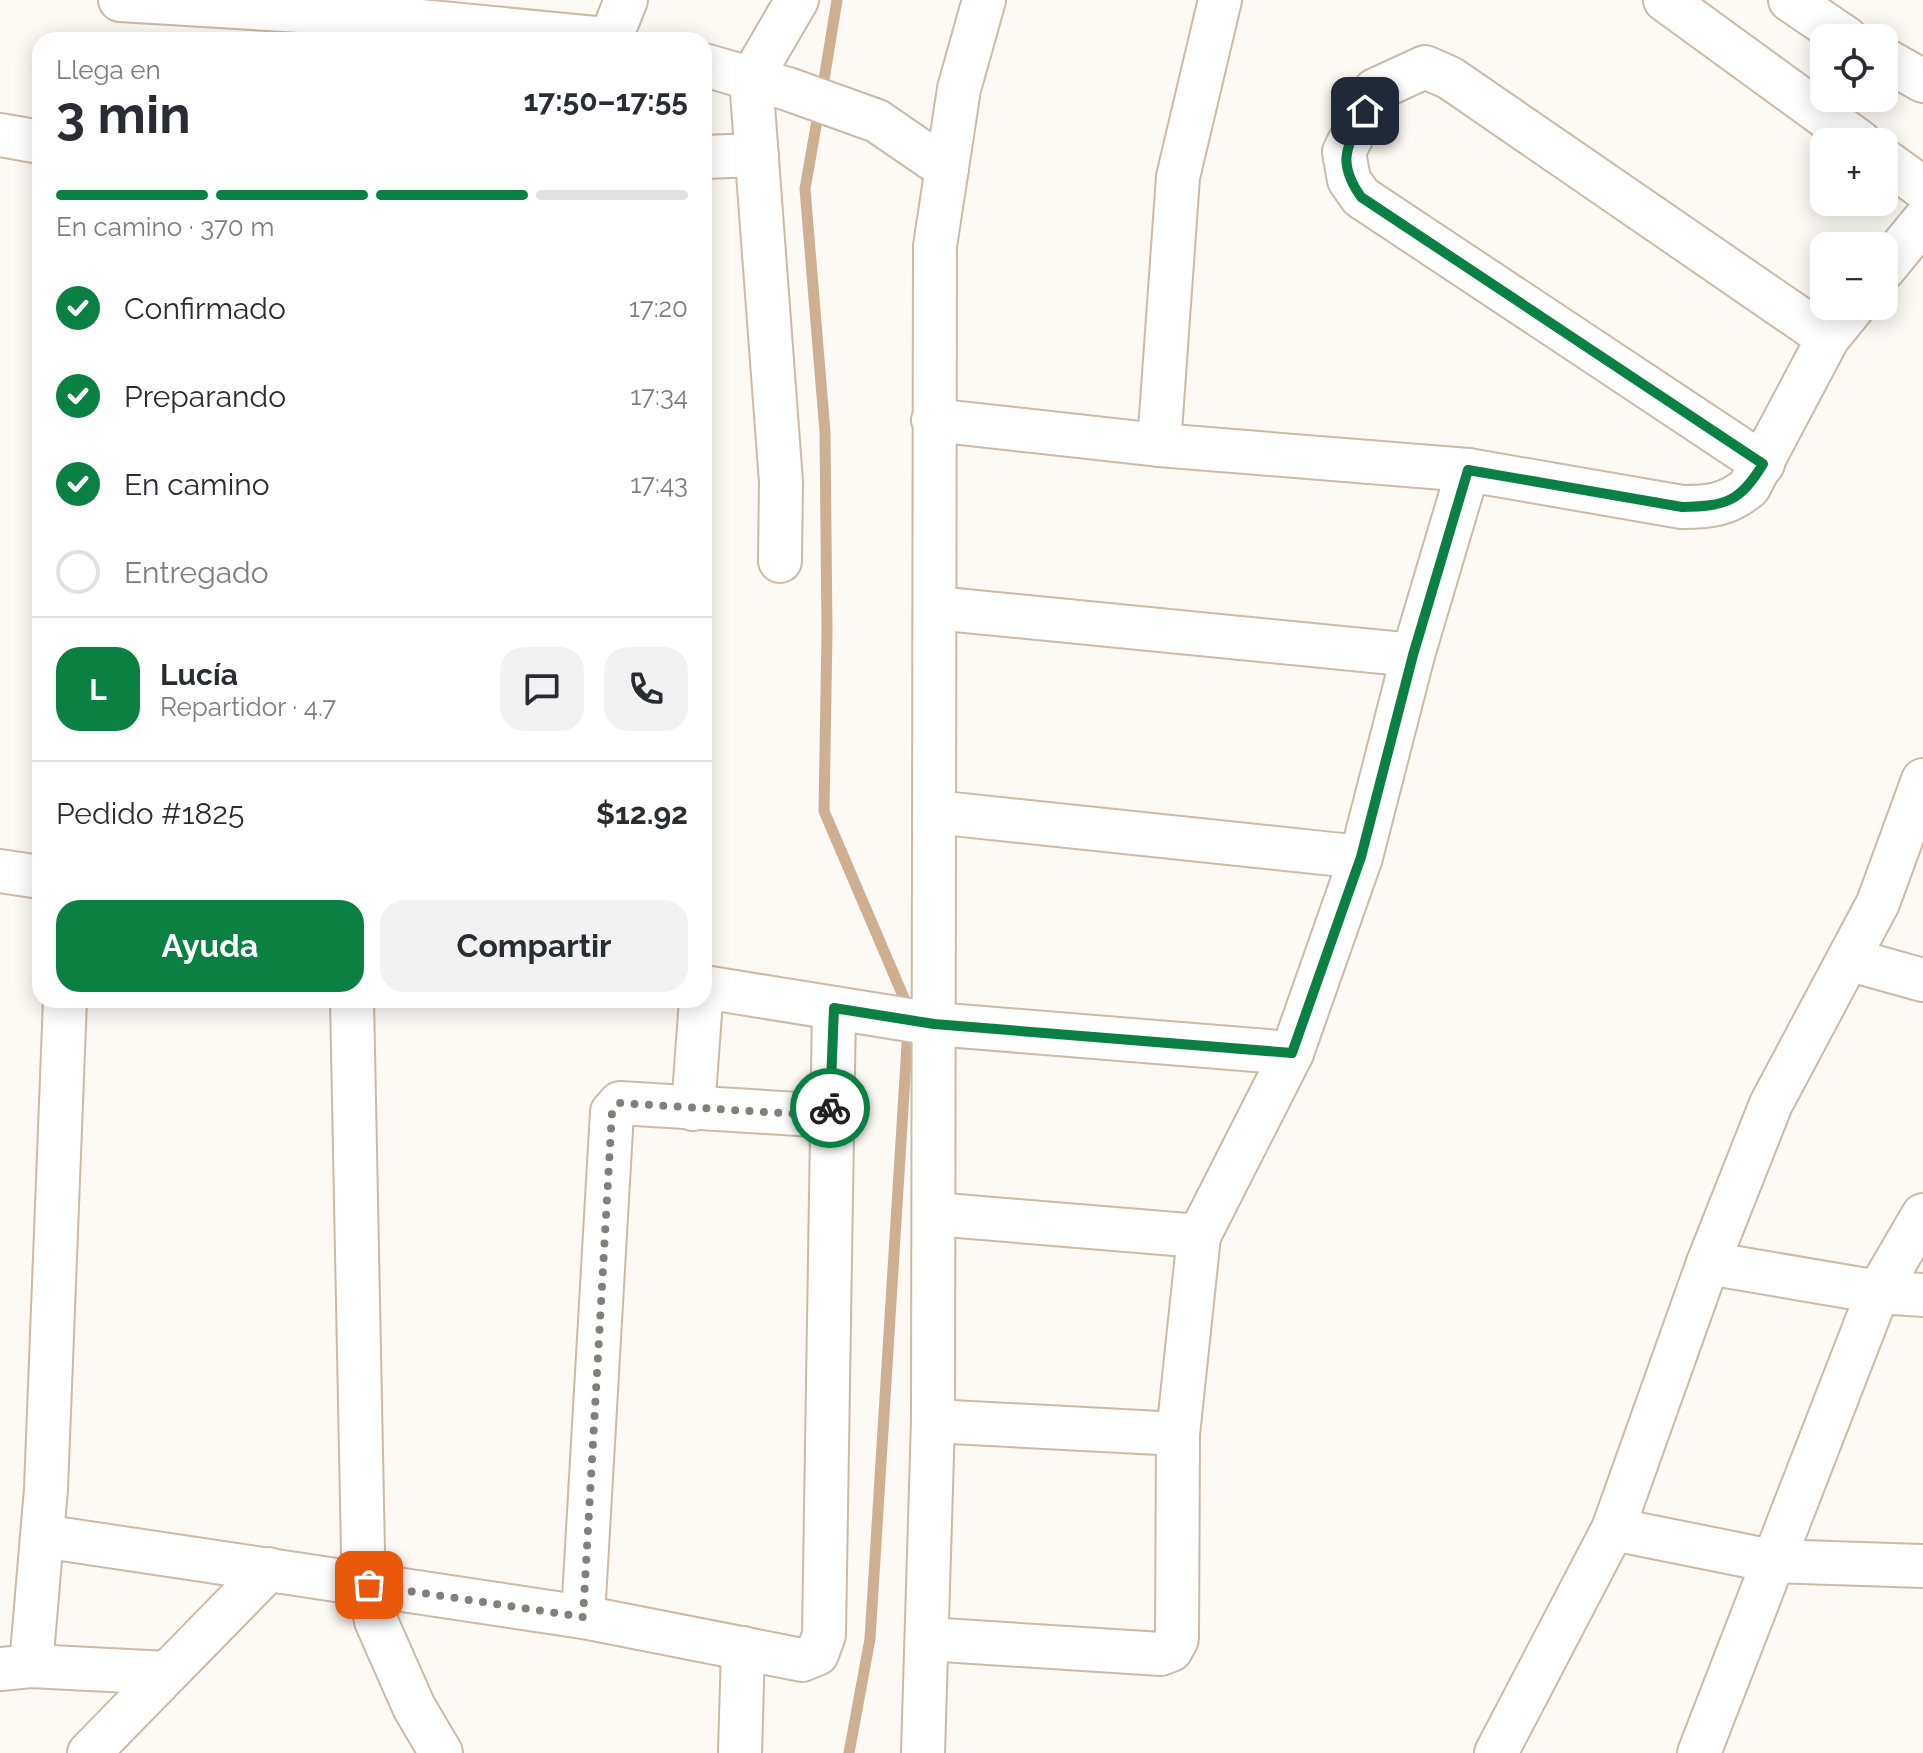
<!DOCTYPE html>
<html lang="es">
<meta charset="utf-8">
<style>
body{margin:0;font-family:Raleway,sans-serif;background:#f2f2f3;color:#2b2b33;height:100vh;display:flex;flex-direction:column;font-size:30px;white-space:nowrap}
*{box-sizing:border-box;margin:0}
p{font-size:26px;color:#7c7c81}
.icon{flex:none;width:44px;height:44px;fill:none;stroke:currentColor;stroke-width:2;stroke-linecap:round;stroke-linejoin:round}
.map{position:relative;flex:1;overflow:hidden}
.panel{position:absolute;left:32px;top:32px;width:680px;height:976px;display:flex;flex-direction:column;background:#fff;border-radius:24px;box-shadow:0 4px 20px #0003}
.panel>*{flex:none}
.buttons{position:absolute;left:1810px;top:24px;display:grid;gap:16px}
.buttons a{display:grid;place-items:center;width:88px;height:88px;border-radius:16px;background:#fff;box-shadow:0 4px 20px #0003;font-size:40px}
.pin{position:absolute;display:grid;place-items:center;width:68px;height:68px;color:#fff;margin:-34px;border-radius:16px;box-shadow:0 4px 12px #0006}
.courier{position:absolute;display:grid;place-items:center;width:80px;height:80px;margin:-40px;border:6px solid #0b8043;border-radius:50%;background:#fff;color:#222;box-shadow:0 2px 10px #0007}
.head em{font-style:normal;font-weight:700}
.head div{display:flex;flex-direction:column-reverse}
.head{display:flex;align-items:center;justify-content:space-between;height:136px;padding:0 24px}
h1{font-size:52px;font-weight:700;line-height:60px}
.bar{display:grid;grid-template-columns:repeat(4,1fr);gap:12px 8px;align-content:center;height:96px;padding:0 24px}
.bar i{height:10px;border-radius:6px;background:#e1e1e2}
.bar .on{background:#0b8043}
.bar p{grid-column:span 4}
.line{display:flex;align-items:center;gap:20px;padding:0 24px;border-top:2px solid #e1e1e2}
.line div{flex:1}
.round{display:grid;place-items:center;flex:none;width:84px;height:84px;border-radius:24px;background:#f2f2f3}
ol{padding:0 24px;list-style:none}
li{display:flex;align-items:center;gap:24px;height:88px}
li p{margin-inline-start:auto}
li .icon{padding:8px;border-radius:50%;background:#0b8043;color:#fff;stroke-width:4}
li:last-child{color:#7c7c81}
li i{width:44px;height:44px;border:4px solid #e1e1e2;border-radius:50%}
.button{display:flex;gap:16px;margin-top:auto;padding:16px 24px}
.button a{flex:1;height:92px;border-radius:24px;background:#0b8043;color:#fff;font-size:32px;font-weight:700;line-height:92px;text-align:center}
.button a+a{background:#f2f2f3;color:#2b2b33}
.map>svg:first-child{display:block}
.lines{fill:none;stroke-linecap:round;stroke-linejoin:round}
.stream{stroke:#cdb091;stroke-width:11}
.minor-casing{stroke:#ccbaa7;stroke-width:46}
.minor{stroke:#fff;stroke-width:42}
.done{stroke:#847e78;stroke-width:8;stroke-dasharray:0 14.4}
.route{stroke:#0b8043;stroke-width:10}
</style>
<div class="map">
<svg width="1923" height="1753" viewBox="0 0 1923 1753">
<rect width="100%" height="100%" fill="#fdf9f5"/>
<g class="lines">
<g class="stream">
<polyline points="822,92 837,0"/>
<polyline points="819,109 805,189 825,432 827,632 824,811 910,1012"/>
<polyline points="849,1753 870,1639 908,1029"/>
</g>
<defs>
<g id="minor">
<polyline points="120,0 349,14 616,40"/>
<polyline points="1665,0 1860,142"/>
<polyline points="1790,0 1846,38"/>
<polyline points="610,40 626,0"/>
<polyline points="1884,59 1923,81"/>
<polyline points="704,65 788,89 877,121 947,169"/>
<polyline points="0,135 40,142"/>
<polyline points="704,157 757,155"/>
<polyline points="1884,160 1923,188"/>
<polyline points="1884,269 1923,221"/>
<path d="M933,420L1159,445L1468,470L1682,507C1710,507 1728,505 1749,487L1828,338L1854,306"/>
<polyline points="1159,445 1178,177 1220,0"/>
<polyline points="1763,464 1361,197 1349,180 1344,152 1375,90 1425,67 1450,78 1828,338"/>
<polyline points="780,561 781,482 751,79 797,0"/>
<polyline points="935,608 1413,655"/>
<polyline points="934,812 1361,857"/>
<polyline points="0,871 40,877"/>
<polyline points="1851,960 1923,980"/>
<polyline points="704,987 934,1024 1292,1053"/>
<polyline points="352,1000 363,1553 376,1621 414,1707 441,1753"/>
<polyline points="693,1109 701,1000"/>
<polyline points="934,1214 1199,1236"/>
<polyline points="1708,1263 1878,1292 1923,1295"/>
<polyline points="933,1421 1178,1434"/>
<polyline points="1613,1529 1772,1561 1923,1566"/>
<polyline points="42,1536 583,1617 802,1660 817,1654 824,1635 834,1008"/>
<polyline points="583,1617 612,1112 620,1103 830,1116"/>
<polyline points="927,1639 1161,1654 1171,1650 1177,1639 1178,1434 1199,1236 1292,1053 1361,857 1413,655 1468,470"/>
<polyline points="31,1666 46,1489 65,1000"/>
<polyline points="0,1669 31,1666 167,1673"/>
<polyline points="89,1753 269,1569"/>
<polyline points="740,1753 743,1648"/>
<polyline points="923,1753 933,1421 935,246 959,89 984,0"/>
<polyline points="1496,1753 1613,1529 1708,1263 1771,1104 1878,903 1923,780"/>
<polyline points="1699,1753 1878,1292 1923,1215"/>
</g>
</defs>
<use href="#minor" class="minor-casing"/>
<use href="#minor" class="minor"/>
</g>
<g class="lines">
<polyline class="done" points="369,1585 583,1617 612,1112 620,1103 830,1116 830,1108"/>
<path class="route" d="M830,1108L834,1008L934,1024L1292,1053L1361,857L1413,655L1468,470L1682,507C1726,506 1740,502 1763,464L1361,197C1336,161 1347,147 1365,111"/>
</g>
</svg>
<div class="buttons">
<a><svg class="icon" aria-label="locate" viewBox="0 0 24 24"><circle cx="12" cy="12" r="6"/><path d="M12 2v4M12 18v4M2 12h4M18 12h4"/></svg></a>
<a>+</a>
<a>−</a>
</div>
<div class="pin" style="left:369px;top:1585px;background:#ea580c"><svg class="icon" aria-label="bag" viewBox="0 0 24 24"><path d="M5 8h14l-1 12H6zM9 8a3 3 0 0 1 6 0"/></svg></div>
<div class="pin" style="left:1365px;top:111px;background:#1f2937"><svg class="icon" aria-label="home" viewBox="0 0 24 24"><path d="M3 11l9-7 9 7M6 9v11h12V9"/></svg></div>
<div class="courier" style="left:830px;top:1108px"><svg class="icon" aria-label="bike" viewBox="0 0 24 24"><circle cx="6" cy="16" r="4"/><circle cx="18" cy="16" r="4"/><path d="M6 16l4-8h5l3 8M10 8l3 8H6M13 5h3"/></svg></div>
<section class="panel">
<div class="head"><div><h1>3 min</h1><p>Llega en</p></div><em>17:50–17:55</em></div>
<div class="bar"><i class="on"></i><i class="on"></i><i class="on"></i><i></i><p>En camino · 370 m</p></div>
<ol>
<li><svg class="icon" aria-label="check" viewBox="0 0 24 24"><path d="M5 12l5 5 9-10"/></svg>Confirmado<p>17:20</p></li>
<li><svg class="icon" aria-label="check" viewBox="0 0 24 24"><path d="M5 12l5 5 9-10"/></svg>Preparando<p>17:34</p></li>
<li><svg class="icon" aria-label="check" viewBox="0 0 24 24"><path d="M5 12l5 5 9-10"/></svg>En camino<p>17:43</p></li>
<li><i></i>Entregado</li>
</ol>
<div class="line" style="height:144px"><b class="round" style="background:#0b8043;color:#fff">L</b><div><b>Lucía</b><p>Repartidor · 4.7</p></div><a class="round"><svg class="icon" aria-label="chat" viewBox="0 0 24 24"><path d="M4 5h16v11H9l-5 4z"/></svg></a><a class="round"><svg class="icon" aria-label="phone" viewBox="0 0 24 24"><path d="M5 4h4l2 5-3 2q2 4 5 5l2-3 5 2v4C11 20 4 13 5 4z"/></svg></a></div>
<div class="line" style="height:104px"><div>Pedido #1825</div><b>$12.92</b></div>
<div class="button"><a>Ayuda</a><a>Compartir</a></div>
</section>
</div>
